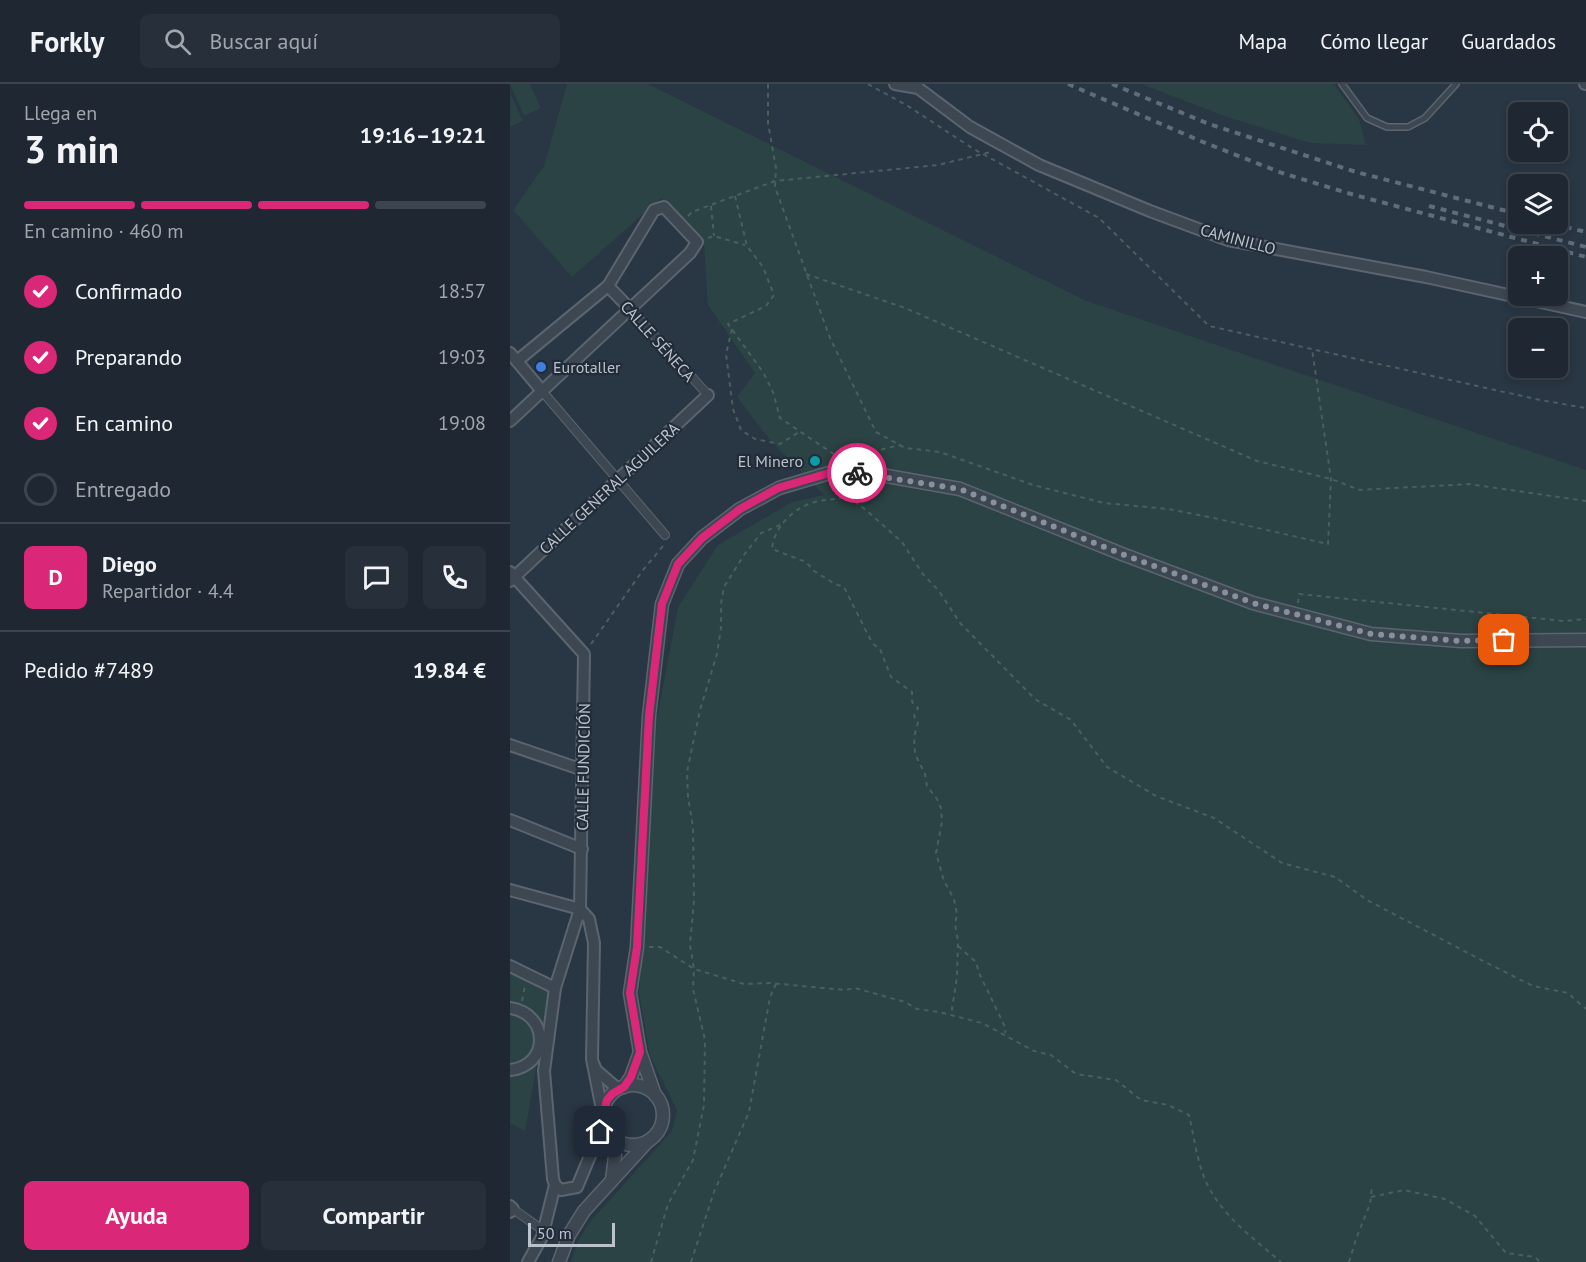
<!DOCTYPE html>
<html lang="es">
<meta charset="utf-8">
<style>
body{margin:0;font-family:"PT Sans",sans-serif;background:#27303a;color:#f1f3f6;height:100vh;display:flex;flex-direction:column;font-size:22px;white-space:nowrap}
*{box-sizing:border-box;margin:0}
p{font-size:20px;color:#a1a6ac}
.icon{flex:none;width:33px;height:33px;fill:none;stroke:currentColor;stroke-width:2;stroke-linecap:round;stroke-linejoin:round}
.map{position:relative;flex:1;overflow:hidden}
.side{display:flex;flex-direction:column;background:#1f2832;width:510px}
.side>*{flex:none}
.controls{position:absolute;left:998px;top:18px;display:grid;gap:12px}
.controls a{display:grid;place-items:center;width:60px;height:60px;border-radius:9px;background:#1f2832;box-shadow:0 3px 9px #0003,0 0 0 2px #3c444d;font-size:30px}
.scale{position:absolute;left:18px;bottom:15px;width:87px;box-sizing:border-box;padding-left:6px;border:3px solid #bac2cc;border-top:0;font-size:16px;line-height:21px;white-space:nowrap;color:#bac2cc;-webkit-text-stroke:4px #212c38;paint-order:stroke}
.pin{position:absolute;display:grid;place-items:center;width:51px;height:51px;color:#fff;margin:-26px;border-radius:12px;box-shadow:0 3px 9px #0006}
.courier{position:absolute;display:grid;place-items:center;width:60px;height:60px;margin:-30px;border:4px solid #db2777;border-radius:50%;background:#fff;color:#222;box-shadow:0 2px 8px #0007}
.summary em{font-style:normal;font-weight:700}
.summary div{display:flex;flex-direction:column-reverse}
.summary{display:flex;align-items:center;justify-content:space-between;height:102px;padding:0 24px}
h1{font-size:39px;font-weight:700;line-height:45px}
.bar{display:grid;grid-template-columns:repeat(4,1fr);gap:9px 6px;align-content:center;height:72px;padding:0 24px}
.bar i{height:8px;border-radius:4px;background:#3c444d}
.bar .current{background:#db2777}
.bar p{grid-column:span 4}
.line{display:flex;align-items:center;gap:15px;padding:0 24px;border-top:2px solid #3c444d}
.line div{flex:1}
.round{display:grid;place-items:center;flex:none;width:63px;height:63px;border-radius:9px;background:#27303a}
ol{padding:0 24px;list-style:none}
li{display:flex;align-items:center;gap:18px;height:66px}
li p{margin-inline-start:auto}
li .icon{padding:6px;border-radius:50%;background:#db2777;color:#fff;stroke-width:4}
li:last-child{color:#a1a6ac}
li i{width:33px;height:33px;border:3px solid #3c444d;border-radius:50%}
.button{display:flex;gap:12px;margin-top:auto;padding:12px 24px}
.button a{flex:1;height:69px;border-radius:9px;background:#db2777;color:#fff;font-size:24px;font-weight:700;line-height:69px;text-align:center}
.button a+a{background:#27303a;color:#f1f3f6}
header{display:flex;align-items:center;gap:36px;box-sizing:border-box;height:84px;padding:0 30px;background:#1f2832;border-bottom:2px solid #3c444d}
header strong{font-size:28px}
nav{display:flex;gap:33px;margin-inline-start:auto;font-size:21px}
.search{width:420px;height:54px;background:#27303a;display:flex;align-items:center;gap:15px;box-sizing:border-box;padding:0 21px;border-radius:9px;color:#a1a6ac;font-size:22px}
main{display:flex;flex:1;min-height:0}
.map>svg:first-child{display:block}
.green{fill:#2b4344}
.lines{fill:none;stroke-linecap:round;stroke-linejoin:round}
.service-casing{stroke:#5b6570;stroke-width:8}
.pedestrian-casing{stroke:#5b6570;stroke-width:10}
.minor-casing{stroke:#5b6570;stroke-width:14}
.tertiary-casing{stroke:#5b6570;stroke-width:15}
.path{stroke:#495f60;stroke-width:2;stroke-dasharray:4.5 4.5;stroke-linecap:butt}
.service{stroke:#3d4752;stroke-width:5}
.pedestrian{stroke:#3d4752;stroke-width:8}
.minor{stroke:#3d4752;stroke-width:10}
.tertiary{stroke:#3d4752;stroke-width:12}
.rail{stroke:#5f6c79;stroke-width:4;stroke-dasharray:6 6;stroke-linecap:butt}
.done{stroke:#87919c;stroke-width:6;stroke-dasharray:0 10.8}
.route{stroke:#db2777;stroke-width:8}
.shop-dot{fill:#3f7fe0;stroke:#212c38;stroke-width:2}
.culture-dot{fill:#0f9aa8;stroke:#212c38;stroke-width:2}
.labels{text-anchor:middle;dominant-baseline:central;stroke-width:4.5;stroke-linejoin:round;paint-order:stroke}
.street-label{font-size:16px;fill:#bac2cc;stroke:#212c38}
.poi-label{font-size:16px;fill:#bac2cc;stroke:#212c38;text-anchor:start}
</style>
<header>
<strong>Forkly</strong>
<div class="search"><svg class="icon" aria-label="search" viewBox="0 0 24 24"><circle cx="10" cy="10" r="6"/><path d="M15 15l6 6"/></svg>Buscar aquí</div>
<nav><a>Mapa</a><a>Cómo llegar</a><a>Guardados</a></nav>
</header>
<main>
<section class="side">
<div class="summary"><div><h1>3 min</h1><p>Llega en</p></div><em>19:16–19:21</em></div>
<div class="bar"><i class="current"></i><i class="current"></i><i class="current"></i><i></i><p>En camino · 460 m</p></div>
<ol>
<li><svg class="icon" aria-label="check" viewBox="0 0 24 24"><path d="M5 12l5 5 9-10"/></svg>Confirmado<p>18:57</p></li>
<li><svg class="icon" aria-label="check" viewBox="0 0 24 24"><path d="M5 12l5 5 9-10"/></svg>Preparando<p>19:03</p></li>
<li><svg class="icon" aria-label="check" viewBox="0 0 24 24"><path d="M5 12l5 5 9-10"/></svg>En camino<p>19:08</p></li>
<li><i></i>Entregado</li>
</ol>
<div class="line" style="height:108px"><b class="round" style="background:#db2777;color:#fff">D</b><div><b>Diego</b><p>Repartidor · 4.4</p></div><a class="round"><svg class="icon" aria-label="chat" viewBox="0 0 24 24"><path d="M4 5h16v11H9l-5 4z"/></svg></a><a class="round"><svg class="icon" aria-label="phone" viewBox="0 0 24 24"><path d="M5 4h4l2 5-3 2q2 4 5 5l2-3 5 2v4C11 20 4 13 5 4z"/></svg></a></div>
<div class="line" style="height:78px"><div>Pedido #7489</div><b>19.84 €</b></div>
<div class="button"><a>Ayuda</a><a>Compartir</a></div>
</section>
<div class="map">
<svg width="1076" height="1178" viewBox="0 0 1076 1178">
<rect width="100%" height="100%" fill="#293643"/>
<g class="green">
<polygon points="0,0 20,0 31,24 14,32"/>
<polygon points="57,0 138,0 574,216 1076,386 1076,1178 61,1178 67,1159 79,1139 162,1047 167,1026 140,972 129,908 147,634 168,523 208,461 282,418 314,411 260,356 227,313 245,289 198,221 194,161 151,114 62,193 3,126 34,82"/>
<polygon points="631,0 824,0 849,35 856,61 800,59 714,32"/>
<polygon points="0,9 13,37 0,43"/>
<polygon points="0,882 45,904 30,962 15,1047 0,1039"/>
</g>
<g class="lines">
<defs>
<polyline id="service" points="832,0 857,34 877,43 898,43 915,34 946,0"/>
<g id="pedestrian">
<polyline points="120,225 198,311"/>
<polyline points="32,307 155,451"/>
<polyline points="3,1125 34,1147"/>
</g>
<g id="minor">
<polyline points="385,0 408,4 460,43 529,81 640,127 718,156 916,193 1076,228"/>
<polyline points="1075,0 1076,0"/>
<polyline points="98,202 120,225"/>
<polyline points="0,269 32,307"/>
<polyline points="0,337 180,169 187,158 154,123 144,126 98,202 7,277"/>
<polyline points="0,488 74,570 70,825 45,904 34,987 43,1095 45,1101 51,1106 67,1103 90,1048 95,1041"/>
<polyline points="0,497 198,311"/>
<polyline points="0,661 73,686"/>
<polyline points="0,736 72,765"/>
<polyline points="0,806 70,825 79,835 84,859 82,975 93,1031"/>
<polyline points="0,882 45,904"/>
<path d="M0,924C40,930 40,982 0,986"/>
<polyline points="84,981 86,986 108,1005"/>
<polyline points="0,1122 3,1125 0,1128"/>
<polyline points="18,1178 32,1153 45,1101"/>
</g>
<g id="tertiary">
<circle cx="123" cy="1031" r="30"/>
<polyline points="114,1003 121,993 130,968"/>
<polyline points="145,1011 130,968 120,909 127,863 139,632 152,520 168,480 192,454 230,425 269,404 326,387 377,392 450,405 612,470 743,519 861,550 951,557 1076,556"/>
<polyline points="100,1050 105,1072 102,1096"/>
<polyline points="49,1178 59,1151 74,1127 138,1057"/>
</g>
</defs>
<use href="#service" class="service-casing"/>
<use href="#pedestrian" class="pedestrian-casing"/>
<use href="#minor" class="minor-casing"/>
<use href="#tertiary" class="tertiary-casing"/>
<g class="path">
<polyline points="258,0 258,39 266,84 265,103 320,254 366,348 395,364 430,368 523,401 594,419 658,425 704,434 818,460 821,395 802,265"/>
<polyline points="358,0 398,22 462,64 589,134 699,242 1030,316 1076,324"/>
<polyline points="225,112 237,162 253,183 264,211 256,222 218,240 253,288 263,308 270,334 331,375 390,361"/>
<polyline points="201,122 204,152"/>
<polyline points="178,132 182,128 265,97 428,81 481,68"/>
<polyline points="198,154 204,152 235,161"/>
<polyline points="296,190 395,224 747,377 821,395 850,406 959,400 1076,417"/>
<polyline points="222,245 216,270 223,325 231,346 245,355 270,360 289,348"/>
<path d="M331,399L337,412C326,416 316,415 305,418C283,424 264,443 262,465L296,478L304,487L325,500L334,503L357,549L363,560L370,565L381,593L402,608V618L408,624L404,632L408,638L404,653L405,670L415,690L417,702L427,715L431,724L432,738L426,769L434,797L444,815L447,830L445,840L448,857L447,893L441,931"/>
<polyline points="337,412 356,426 392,458 412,489 429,507 450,539 525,615 561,636 597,683 646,712 704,734 772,779 825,793 857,816 975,878 1023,902 1058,909 1076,925"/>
<polyline points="788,519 789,510 1054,537 1076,535"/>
<polyline points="81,560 133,486 154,461"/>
<polyline points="448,862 466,878 469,889 496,945 495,949"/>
<path d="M139,863H150L184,885L234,900L260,899L335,906L345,904L395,918L407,925L429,928L472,939L524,967L541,971L566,990L606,996L631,1016L658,1021L679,1031C684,1053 687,1077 696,1098C712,1132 743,1154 771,1178"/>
<polyline points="12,917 15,902"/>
<polyline points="861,1113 894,1106 935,1115 965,1132 996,1169 1025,1173 1030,1178"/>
<polyline points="141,1178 158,1120 183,1076 194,1021 195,956 183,905 184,885 180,861 184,816 183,743 178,713 177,688 190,626 207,570 211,544 211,520 214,503 234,471 251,449 270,441"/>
<polyline points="181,1178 204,1108 239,1028 260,913 266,900"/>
<polyline points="839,1178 846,1155 860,1120 862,1102"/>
</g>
<use href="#service" class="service"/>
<use href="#pedestrian" class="pedestrian"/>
<use href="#minor" class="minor"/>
<use href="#tertiary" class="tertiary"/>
<g class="rail">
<polyline points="558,0 693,58 772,89 841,110 1076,173"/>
<polyline points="602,0 699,40 846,88 1008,130"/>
<polyline points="919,122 1076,163"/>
<polyline points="1044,140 1076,148"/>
</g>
</g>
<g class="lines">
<polyline class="done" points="347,389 450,405 612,470 743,519 861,550 951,557 994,556"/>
<polyline class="route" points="90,1048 95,1041 93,1031 97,1016 102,1010 114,1003 121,993 130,968 120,909 127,863 139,632 152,520 168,480 192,454 230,425 268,404 326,387 347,389"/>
</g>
<circle class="shop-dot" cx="31" cy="283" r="6"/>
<circle class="culture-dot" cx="305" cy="377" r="6"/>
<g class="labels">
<g class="street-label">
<text transform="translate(728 155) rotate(15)">CAMINILLO</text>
<text transform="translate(148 257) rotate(48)">CALLE SÉNECA</text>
<text transform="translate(99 404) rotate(-43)">CALLE GENERAL AGUILERA</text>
<text transform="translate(73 683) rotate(-89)">CALLE FUNDICIÓN</text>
</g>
<g class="poi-label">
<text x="43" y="283">Eurotaller</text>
<text x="293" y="377" text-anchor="end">El Minero</text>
</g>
</g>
</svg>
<div class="controls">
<a><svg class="icon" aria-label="locate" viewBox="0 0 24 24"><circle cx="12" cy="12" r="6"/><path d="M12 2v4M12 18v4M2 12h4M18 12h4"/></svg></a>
<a><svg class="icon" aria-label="layers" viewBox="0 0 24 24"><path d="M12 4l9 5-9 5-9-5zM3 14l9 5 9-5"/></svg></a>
<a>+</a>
<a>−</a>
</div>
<div class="scale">50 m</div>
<div class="pin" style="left:994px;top:556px;background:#ea580c"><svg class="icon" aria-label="bag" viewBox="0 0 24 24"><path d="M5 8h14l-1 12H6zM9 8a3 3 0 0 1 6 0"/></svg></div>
<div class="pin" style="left:90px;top:1048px;background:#1f2937"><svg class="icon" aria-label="home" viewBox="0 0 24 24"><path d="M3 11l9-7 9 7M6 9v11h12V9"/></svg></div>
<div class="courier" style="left:347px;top:389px"><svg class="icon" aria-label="bike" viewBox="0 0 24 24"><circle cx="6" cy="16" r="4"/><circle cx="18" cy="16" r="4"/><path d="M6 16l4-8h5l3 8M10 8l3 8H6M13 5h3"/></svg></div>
</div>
</main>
